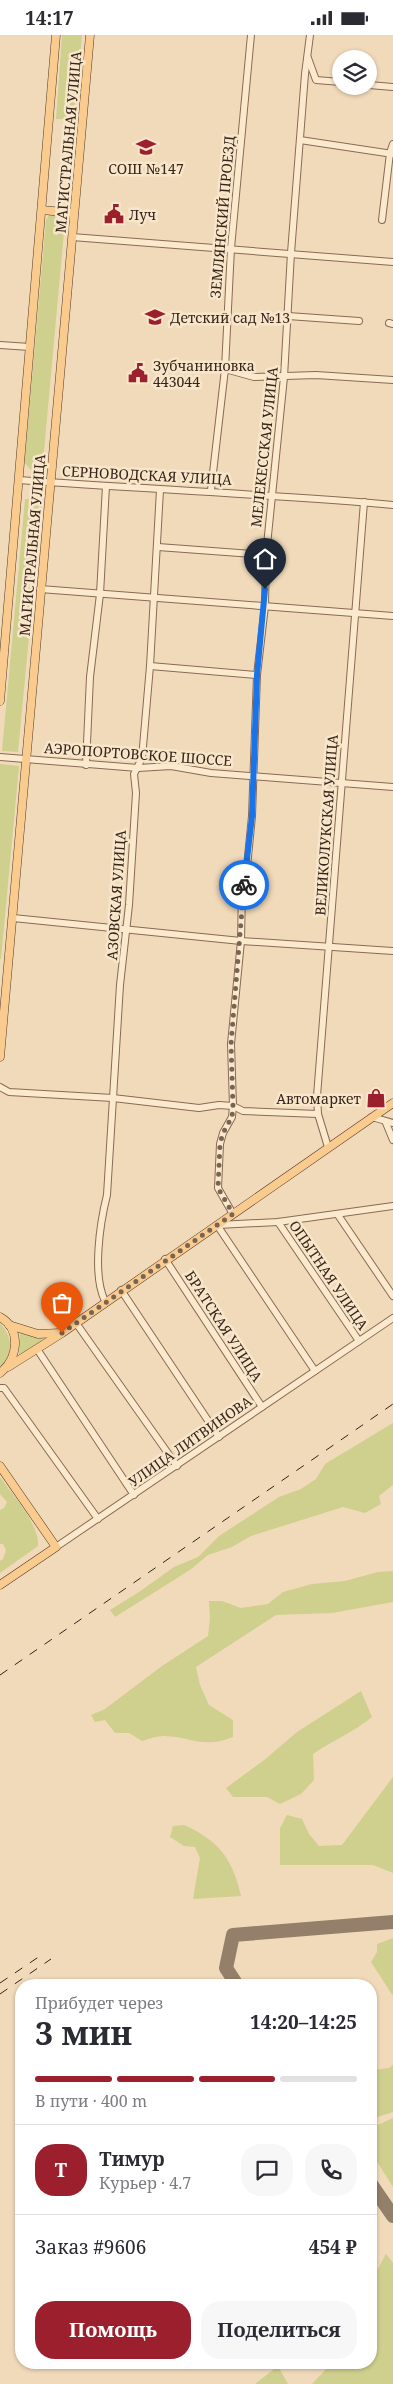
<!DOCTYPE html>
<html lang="ru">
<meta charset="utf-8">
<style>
body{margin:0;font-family:"Noto Serif",serif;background:#f7f7f7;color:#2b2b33;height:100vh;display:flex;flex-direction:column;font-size:19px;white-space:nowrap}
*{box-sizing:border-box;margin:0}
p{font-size:16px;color:#7c7c81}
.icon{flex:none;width:28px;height:28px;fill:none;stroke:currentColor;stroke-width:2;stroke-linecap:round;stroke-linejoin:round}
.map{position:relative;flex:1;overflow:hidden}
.sheet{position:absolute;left:15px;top:1944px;width:362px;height:390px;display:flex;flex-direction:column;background:#fff;border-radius:20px;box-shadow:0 1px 4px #0004}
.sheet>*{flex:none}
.fabs{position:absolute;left:332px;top:15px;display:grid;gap:10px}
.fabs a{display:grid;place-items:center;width:45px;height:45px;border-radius:50%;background:#fff;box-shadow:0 1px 4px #0004;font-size:25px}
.pin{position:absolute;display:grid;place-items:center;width:42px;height:42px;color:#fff;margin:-51px -21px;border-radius:50% 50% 50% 0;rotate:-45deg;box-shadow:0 0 5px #0007}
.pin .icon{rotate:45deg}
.courier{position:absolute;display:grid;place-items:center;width:50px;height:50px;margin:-25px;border:4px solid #1a73e8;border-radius:50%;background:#fff;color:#222;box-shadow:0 1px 6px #0007}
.head em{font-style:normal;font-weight:700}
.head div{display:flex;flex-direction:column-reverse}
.head{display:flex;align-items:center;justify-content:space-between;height:85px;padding:0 20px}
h1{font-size:32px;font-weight:700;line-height:38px}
.bar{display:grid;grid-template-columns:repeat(4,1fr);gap:8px 5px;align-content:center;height:60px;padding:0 20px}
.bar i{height:6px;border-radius:4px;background:#e1e1e2}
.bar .active{background:#9c1f2e}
.bar p{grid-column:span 4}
.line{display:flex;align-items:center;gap:12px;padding:0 20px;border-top:1px solid #e1e1e2}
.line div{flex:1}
.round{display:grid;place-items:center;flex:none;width:52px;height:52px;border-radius:20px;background:#f7f7f7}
.action{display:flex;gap:10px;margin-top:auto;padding:10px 20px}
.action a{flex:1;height:58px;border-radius:20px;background:#9c1f2e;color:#fff;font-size:20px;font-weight:700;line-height:58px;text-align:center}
.action a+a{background:#f7f7f7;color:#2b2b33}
.status{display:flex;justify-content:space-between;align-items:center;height:35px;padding:0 25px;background:#fff;direction:ltr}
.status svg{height:14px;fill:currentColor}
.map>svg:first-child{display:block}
.green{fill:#cfcf8e}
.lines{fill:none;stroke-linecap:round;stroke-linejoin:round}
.taxiway{stroke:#947f6a;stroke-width:14}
.minor-casing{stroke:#896a54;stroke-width:8}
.major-casing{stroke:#563929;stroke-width:9}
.minor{stroke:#fbe9ce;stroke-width:6}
.major{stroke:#f9cb8e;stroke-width:8}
.rail{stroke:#37241a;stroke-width:1;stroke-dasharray:9 9;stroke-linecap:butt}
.done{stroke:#786452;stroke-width:5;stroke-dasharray:0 9}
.route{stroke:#1a73e8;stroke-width:6}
.labels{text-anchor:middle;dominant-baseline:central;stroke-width:5;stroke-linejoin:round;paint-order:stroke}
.street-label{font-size:14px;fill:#37241a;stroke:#f8e6cb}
.poi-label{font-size:14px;fill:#37241a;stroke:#f8e6cb;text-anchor:start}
</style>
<div class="status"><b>14:17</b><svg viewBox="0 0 49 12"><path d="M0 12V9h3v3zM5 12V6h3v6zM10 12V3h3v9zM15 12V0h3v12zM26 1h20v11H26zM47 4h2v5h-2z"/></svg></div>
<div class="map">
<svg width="393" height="2349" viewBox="0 0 393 2349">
<rect width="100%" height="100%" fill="#f1daba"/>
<g class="green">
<polygon points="62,0 82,0 75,84 56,84"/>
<polygon points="52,179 58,179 65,186 43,427 40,434 31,435 25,428 25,423 46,185 49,180"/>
<polygon points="25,464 42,465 18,717 2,716"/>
<polygon points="0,729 19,731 1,924 0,924"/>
<path d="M0,1288C12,1301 15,1319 0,1332Z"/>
<polygon points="20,1298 43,1303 42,1306 19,1322"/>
<polygon points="393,1388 393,1450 379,1461 381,1469 365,1478 343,1472 251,1501 232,1512 208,1520 190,1535 115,1582 110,1575 139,1557 174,1532 198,1522 219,1501 279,1462 301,1454 316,1444 325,1429"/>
<path d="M0,1442C12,1459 40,1490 38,1511L0,1538V1526L3,1524L6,1515L3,1509H0V1475L4,1473L7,1467L0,1459Z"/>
<path d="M393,1536V1567L332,1578L276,1580L196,1632L200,1650L209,1670L233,1685V1702C202,1714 193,1702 164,1701C157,1701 148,1704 142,1706L129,1698H115L105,1685L95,1687L91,1680L105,1674L162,1631L208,1601L210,1584L209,1566H222L241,1573L268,1569L283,1557L312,1549L345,1546L378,1537Z"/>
<path d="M361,1656L372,1682C354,1697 332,1706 313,1719L314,1745L301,1759L280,1769L267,1762H233L226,1753L263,1726L297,1697Z"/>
<polygon points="393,1742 393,1838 373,1830 280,1830 280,1793 287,1780 302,1784 309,1799 319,1811 342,1810"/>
<path d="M184,1790C218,1805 233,1824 241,1861L193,1864L200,1823L195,1812L184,1811L170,1802L173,1791Z"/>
<polygon points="393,1903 393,1961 371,1927 377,1917 377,1909"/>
<polygon points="393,2030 393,2077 371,2084 373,2035 389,2033"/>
<polygon points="393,2083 393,2152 371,2117 371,2093"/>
<polygon points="386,2219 393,2228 393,2349 312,2349 329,2331 327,2328 371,2328 371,2240 375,2239"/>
<polygon points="278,2331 288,2349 255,2349"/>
</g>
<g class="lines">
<g class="taxiway">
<polyline points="237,1950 226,1933 233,1900 393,1887"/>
<polyline points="371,2149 393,2181"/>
</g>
<defs>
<g id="minor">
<polyline points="308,23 316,45 341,47"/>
<polyline points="369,50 393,52"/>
<polyline points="300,105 393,119"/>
<polyline points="382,185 390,118 393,109"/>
<polyline points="72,202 393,227"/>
<polyline points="288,281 359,286"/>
<polyline points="389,288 393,289"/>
<polyline points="0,310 30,312"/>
<polyline points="225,334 254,342 316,340 393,345"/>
<path d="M19,445C144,454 268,459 393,470"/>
<polyline points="211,455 225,334 231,213 251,0"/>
<polyline points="158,512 266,520"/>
<polyline points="40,554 393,581"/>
<polyline points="150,631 257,640"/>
<polyline points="0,722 138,733 171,731 211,738 393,752"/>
<polyline points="86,730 90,642 100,559 106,451"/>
<polyline points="13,883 241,906 393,916"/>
<polyline points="0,1052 9,1057 113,1063 199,1073 219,1070 233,1071 243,1076 318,1079"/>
<polyline points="372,1082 393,1088"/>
<polyline points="386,1088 393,1105"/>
<polyline points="328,1112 318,1079 317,1061 364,467"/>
<polyline points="233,1179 218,1153 220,1109 223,1098 232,1082 233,1071 231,1009 241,906 242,855 246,842 252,781 257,640 265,571 266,520 284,342 291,218 305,39 310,0"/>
<polyline points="338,1180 393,1261"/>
<polyline points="278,1187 359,1306"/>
<polyline points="217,1190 315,1336"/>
<polyline points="218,1190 278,1187 393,1171"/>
<polyline points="165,1224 262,1372"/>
<polyline points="121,1255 219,1402"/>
<path d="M105,1266C92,1240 100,1188 107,1160L120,950L129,870L136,758L134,739L142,723L150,631L160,455"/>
<polyline points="76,1288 177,1431"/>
<polyline points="37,1314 134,1460"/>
<polyline points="0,1353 4,1353 98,1484"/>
<polyline points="56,1512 393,1283"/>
</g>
<g id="major">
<polyline points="42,175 74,178"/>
<path d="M0,666C19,444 38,222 56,0"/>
<polyline points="0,1022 90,0"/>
<path d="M0,1282C22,1294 18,1324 0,1338"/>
<polyline points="9,1290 38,1299 60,1298"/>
<polyline points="8,1332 62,1298 393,1068"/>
<polyline points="0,1431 56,1512 0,1550"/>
</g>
</defs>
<use href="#minor" class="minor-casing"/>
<use href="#major" class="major-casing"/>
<use href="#minor" class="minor"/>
<use href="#major" class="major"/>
<g class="rail">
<polyline points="0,1640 393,1369"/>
<polyline points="0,1948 43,1919"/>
<polyline points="0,1959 51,1924"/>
</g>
</g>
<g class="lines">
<polyline class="done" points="62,1298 233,1179 218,1153 220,1109 223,1098 232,1082 233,1071 231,1009 244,850"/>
<polyline class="route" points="244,850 252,781 257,640 265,554"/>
</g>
<defs>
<symbol id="school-bare" viewBox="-9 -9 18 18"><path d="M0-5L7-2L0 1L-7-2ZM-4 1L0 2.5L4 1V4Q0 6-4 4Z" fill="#9c1f2e" stroke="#f8e6cb" stroke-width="2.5" paint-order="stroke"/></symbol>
<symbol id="civic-bare" viewBox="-9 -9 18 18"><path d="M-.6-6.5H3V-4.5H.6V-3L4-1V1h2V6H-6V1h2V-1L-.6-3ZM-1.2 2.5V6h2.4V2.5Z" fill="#9c1f2e" stroke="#f8e6cb" stroke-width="2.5" paint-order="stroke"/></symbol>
<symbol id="shop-bare" viewBox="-9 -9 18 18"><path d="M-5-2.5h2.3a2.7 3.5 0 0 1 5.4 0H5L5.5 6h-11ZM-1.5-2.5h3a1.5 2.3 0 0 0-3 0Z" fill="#9c1f2e" stroke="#f8e6cb" stroke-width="2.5" paint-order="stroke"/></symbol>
</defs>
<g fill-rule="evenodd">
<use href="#school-bare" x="132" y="98" width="28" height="28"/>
<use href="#civic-bare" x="100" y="165" width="28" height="28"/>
<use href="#school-bare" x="141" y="268" width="28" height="28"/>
<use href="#civic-bare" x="124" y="324" width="28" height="28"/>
<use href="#shop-bare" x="362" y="1049" width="28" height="28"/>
</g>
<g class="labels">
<g class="street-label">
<text transform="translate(68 107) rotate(-85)">МАГИСТРАЛЬНАЯ УЛИЦА</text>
<text transform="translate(222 182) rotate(-85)">ЗЕМЛЯНСКИЙ ПРОЕЗД</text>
<text transform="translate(264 412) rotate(-84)">МЕЛЕКЕССКАЯ УЛИЦА</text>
<text transform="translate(147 440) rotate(3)">СЕРНОВОДСКАЯ УЛИЦА</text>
<text transform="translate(32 510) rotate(-85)">МАГИСТРАЛЬНАЯ УЛИЦА</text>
<text transform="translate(138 719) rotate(4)">АЭРОПОРТОВСКОЕ ШОССЕ</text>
<text transform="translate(326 790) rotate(-86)">ВЕЛИКОЛУКСКАЯ УЛИЦА</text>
<text transform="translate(116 860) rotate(-86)">АЗОВСКАЯ УЛИЦА</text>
<text transform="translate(329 1240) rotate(56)">ОПЫТНАЯ УЛИЦА</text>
<text transform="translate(224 1291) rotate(57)">БРАТСКАЯ УЛИЦА</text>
<text transform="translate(190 1406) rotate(-35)">УЛИЦА ЛИТВИНОВА</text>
</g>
<g class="poi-label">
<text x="146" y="133" text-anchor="middle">СОШ №147</text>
<text x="129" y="179">Луч</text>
<text x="170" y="282">Детский сад №13</text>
<text x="153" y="330">Зубчаниновка<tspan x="153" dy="16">443044</tspan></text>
<text x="361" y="1063" text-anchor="end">Автомаркет</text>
</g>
</g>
</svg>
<div class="fabs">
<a><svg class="icon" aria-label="layers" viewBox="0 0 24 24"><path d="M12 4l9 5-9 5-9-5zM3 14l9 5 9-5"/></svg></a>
</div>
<div class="pin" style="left:62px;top:1298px;background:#ea580c"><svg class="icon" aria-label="bag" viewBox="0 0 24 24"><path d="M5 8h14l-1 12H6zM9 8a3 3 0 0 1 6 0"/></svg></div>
<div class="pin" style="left:265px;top:554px;background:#1f2937"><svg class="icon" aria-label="home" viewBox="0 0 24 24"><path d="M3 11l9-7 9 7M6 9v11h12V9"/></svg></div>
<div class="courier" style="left:244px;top:850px"><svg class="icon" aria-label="bike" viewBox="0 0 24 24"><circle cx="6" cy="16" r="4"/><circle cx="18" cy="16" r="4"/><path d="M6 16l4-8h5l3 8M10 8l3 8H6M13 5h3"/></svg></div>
<section class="sheet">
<div class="head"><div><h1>3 мин</h1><p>Прибудет через</p></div><em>14:20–14:25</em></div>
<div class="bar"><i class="active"></i><i class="active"></i><i class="active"></i><i></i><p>В пути · 400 m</p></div>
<div class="line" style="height:90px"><b class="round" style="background:#9c1f2e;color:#fff">Т</b><div><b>Тимур</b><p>Курьер · 4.7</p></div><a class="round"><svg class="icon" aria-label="chat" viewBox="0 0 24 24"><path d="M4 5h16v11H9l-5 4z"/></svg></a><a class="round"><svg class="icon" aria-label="phone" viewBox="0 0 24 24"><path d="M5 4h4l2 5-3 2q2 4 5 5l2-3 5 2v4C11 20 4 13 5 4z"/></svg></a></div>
<div class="line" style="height:65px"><div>Заказ #9606</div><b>454 ₽</b></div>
<div class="action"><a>Помощь</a><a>Поделиться</a></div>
</section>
</div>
